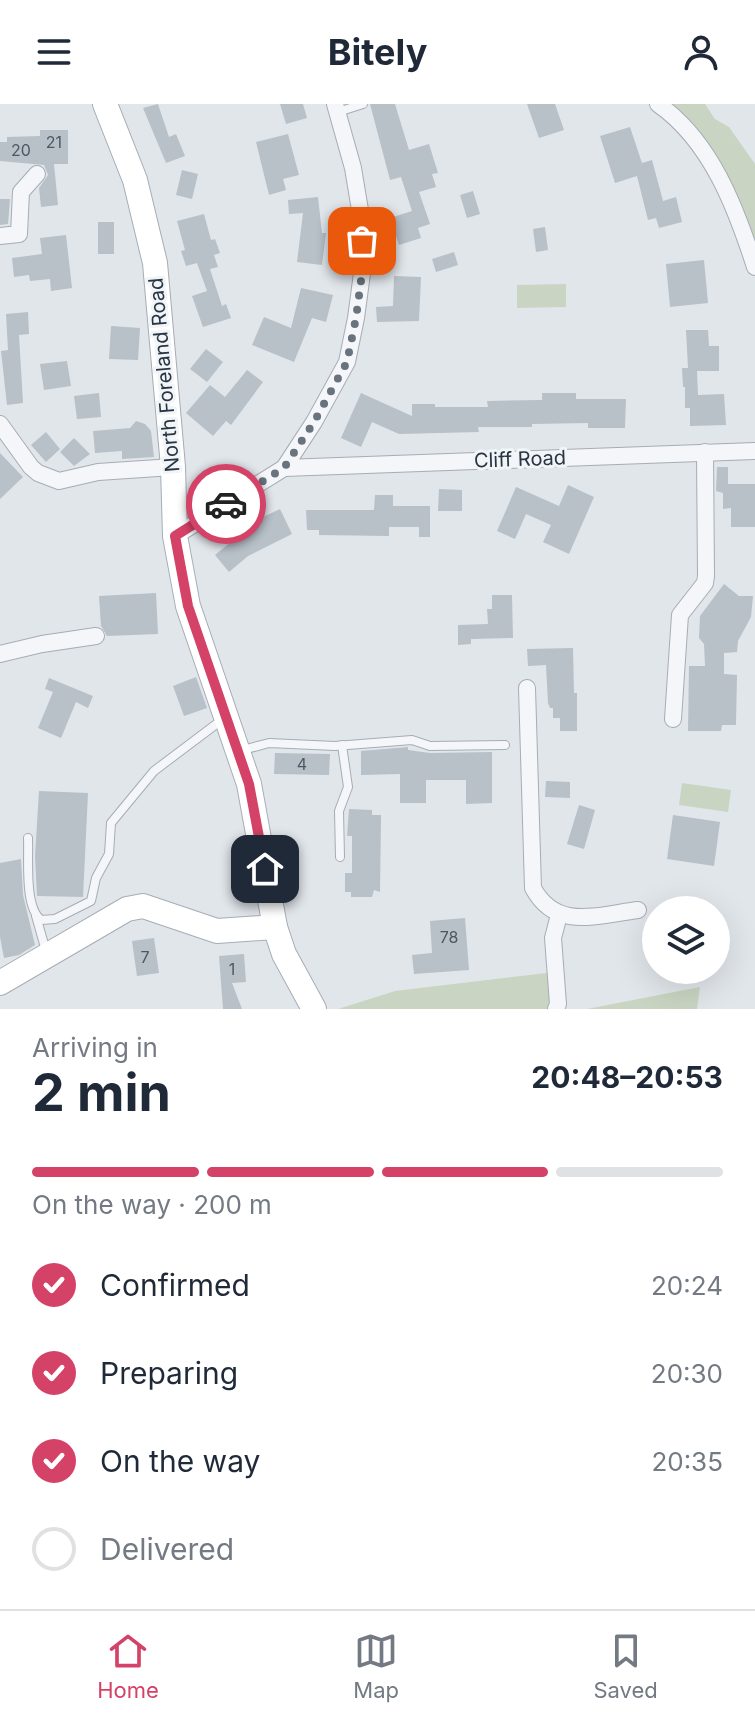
<!DOCTYPE html>
<meta charset="utf-8">
<style>
body{margin:0;font-family:Inter,sans-serif;background:#f6f6f7;color:#1f2937;height:100vh;display:flex;flex-direction:column;font-size:30px;white-space:nowrap}
*{box-sizing:border-box;margin:0}
p{font-size:26px;color:#747a83}
.icon{flex:none;width:44px;height:44px;fill:none;stroke:currentColor;stroke-width:2;stroke-linecap:round;stroke-linejoin:round}
.map{position:relative;height:905px;overflow:hidden}
.drawer{display:flex;flex-direction:column;background:#fff;flex:1}
.drawer>*{flex:none}
.controls{position:absolute;left:642px;top:792px;display:grid;gap:16px}
.controls a{display:grid;place-items:center;width:88px;height:88px;border-radius:50%;background:#fff;box-shadow:0 8px 32px #0002;font-size:40px}
.pin{position:absolute;display:grid;place-items:center;width:68px;height:68px;color:#fff;margin:-34px;border-radius:16px;box-shadow:0 4px 12px #0006}
.courier{position:absolute;display:grid;place-items:center;width:80px;height:80px;margin:-40px;border:6px solid #d44267;border-radius:50%;background:#fff;color:#222;box-shadow:0 2px 10px #0007}
.summary em{font-style:normal;font-weight:700}
.summary div{display:flex;flex-direction:column-reverse}
.summary{display:flex;align-items:center;justify-content:space-between;height:136px;padding:0 32px}
h1{font-size:52px;font-weight:700;line-height:60px}
.bar{display:grid;grid-template-columns:repeat(4,1fr);gap:12px 8px;align-content:center;height:96px;padding:0 32px}
.bar i{height:10px;border-radius:6px;background:#e0e1e3}
.bar .selected{background:#d44267}
.bar p{grid-column:span 4}
ol{padding:0 32px;list-style:none}
li{display:flex;align-items:center;gap:24px;height:88px}
li p{margin-inline-start:auto}
li .icon{padding:8px;border-radius:50%;background:#d44267;color:#fff;stroke-width:4}
li:last-child{color:#747a83}
li i{width:44px;height:44px;border:4px solid #e0e1e3;border-radius:50%}
header{display:flex;justify-content:space-between;align-items:center;height:104px;padding:0 32px;background:#fff;font-size:36px;font-weight:700}
.tabs{display:flex;justify-content:space-around;align-items:center;height:112px;border-top:2px solid #e0e1e3;background:#fff;font-size:22px;color:#747a83}
.tabs a{display:grid;justify-items:center;gap:4px}
.tabs .selected{color:#d44267}
.map>svg:first-child{display:block}
.green{fill:#c9d5c2}
.building{fill:#b8c0c8}
.lines{fill:none;stroke-linecap:round;stroke-linejoin:round}
.lane-casing{stroke:#a6adb5;stroke-width:10}
.street-casing{stroke:#a6adb5;stroke-width:18}
.secondary-casing{stroke:#a6adb5;stroke-width:26}
.lane{stroke:#f4f6f9;stroke-width:8}
.street{stroke:#f4f6f9;stroke-width:16}
.secondary{stroke:#fff;stroke-width:24}
.done{stroke:#69737e;stroke-width:8;stroke-dasharray:0 14.4}
.route{stroke:#d44267;stroke-width:10}
.labels{text-anchor:middle;dominant-baseline:central;stroke-width:6;stroke-linejoin:round;paint-order:stroke}
.number-label{font-size:16px;fill:#4d5864}
.street-label{font-size:20px;fill:#293543;stroke:#f1f5f8}
</style>
<header><svg class="icon" aria-label="menu" viewBox="0 0 24 24"><path d="M4 6h16M4 12h16M4 18h16"/></svg>Bitely<svg class="icon" aria-label="person" viewBox="0 0 24 24"><circle cx="12" cy="8" r="4"/><path d="M4 21q1-7 8-7t8 7"/></svg></header>
<div class="map">
<svg width="755" height="905" viewBox="0 0 755 905">
<rect width="100%" height="100%" fill="#e1e6eb"/>
<g class="green">
<polygon points="668,0 705,0 715,15 729,23 755,60 755,148"/>
<polygon points="566,180 566,203 517,204 517,181"/>
<polygon points="682,679 731,686 728,708 679,701"/>
<polygon points="555,868 555,905 338,905 395,887"/>
<polygon points="700,883 697,905 587,905"/>
</g>
<g class="building">
<polygon points="158,0 169,33 176,30 185,52 166,59 143,4"/>
<polygon points="280,0 303,0 307,14 286,20"/>
<polygon points="370,0 395,0 409,46 429,40 438,69 432,70 436,83 419,88 430,120 418,124 421,134 399,141 390,114 412,107 401,73 390,76"/>
<polygon points="527,0 555,0 564,26 539,34"/>
<polygon points="630,23 642,59 652,56 663,97 676,93 682,118 659,124 656,114 648,116 637,72 615,79 600,32"/>
<polygon points="40,26 68,26 68,60 54,60 58,101 41,103 39,84 48,71 44,61 0,57 0,38 7,38 7,33 40,32"/>
<polygon points="288,30 299,71 283,75 286,86 269,91 256,38"/>
<polygon points="182,66 198,70 192,95 176,91"/>
<polygon points="473,87 480,110 467,114 460,91"/>
<polygon points="318,93 322,129 326,129 322,161 297,158 303,109 289,110 288,96"/>
<polygon points="0,95 10,95 8,120 0,121"/>
<polygon points="204,110 211,136 215,135 220,149 214,151 218,163 210,165 222,202 226,200 231,214 203,223 192,192 207,187 197,159 186,162 181,147 185,146 177,117"/>
<rect x="98" y="118" width="16" height="32"/>
<polygon points="545,123 548,146 536,148 533,125"/>
<polygon points="66,131 72,184 51,187 50,175 30,177 29,171 14,173 12,154 42,150 40,134"/>
<polygon points="454,148 458,161 436,168 432,155"/>
<polygon points="704,156 708,199 670,203 666,160"/>
<polygon points="394,172 421,173 419,217 377,218 376,203 393,202"/>
<polygon points="301,184 333,191 326,218 312,214 294,258 252,241 264,213 291,224"/>
<polygon points="28,208 29,230 19,231 23,299 7,301 1,247 8,246 6,210"/>
<polygon points="111,222 140,224 138,256 109,255"/>
<polygon points="686,226 708,226 709,242 719,242 719,267 697,267 698,291 724,290 726,321 690,322 690,304 685,304 685,283 683,283 682,264 688,264"/>
<polygon points="206,245 223,258 207,278 190,265"/>
<polygon points="67,257 71,282 44,286 40,260"/>
<polygon points="247,266 263,278 231,321 226,317 213,332 186,309 210,281 225,293"/>
<polygon points="99,289 101,313 77,315 74,292"/>
<polygon points="361,289 412,312 412,300 435,300 435,303 488,303 487,297 542,296 542,289 576,289 576,295 626,295 625,324 588,324 588,319 532,320 532,323 478,323 479,328 399,330 372,318 361,343 341,334"/>
<polygon points="136,317 145,320 151,327 154,353 122,355 122,347 95,349 93,327 130,324"/>
<polygon points="46,328 60,345 46,358 31,341"/>
<polygon points="74,334 90,350 74,362 60,348"/>
<polygon points="0,349 23,373 0,395"/>
<polygon points="717,363 728,363 728,380 755,380 755,423 731,423 731,404 723,405 723,389 716,387"/>
<polygon points="568,381 594,393 569,450 543,438 551,421 526,410 515,435 497,427 516,383 559,402"/>
<polygon points="439,385 462,386 462,407 438,407"/>
<polygon points="375,391 393,391 393,402 430,402 430,433 419,433 419,423 389,423 389,432 319,431 319,426 307,426 306,406 374,406"/>
<polygon points="280,405 292,430 248,452 229,468 215,451 248,424 246,421"/>
<polygon points="724,480 739,492 753,492 751,513 738,537 737,548 724,549 724,570 737,571 736,621 722,621 721,627 688,627 689,562 705,562 704,540 699,534 700,512"/>
<polygon points="156,489 158,530 107,532 101,522 99,492"/>
<polygon points="492,491 512,491 513,534 471,535 471,540 458,541 458,521 488,520 487,505 492,505"/>
<polygon points="573,544 574,589 577,589 577,627 560,627 560,614 553,614 553,604 550,604 548,599 546,561 528,562 527,545"/>
<polygon points="196,573 207,604 184,612 173,582"/>
<polygon points="49,574 93,592 88,604 76,598 61,634 38,624 53,588 45,585"/>
<polygon points="408,643 408,646 430,649 492,648 492,699 466,700 466,676 426,676 426,699 400,699 400,670 361,671 361,647"/>
<polygon points="275,649 330,650 329,671 274,670"/>
<polygon points="546,677 570,678 570,694 545,693"/>
<polygon points="39,687 88,689 83,793 37,792 35,752"/>
<polygon points="579,701 595,706 584,745 567,740"/>
<polygon points="349,705 372,706 372,711 381,711 380,788 374,786 372,793 351,793 351,788 345,788 345,769 352,769 352,732 347,732"/>
<polygon points="673,711 720,718 714,762 667,755"/>
<polygon points="21,755 23,791 35,841 19,851 4,854 0,833 0,759"/>
<polygon points="465,814 469,866 414,870 412,851 432,849 430,817"/>
<polygon points="154,834 159,869 137,872 132,837"/>
<polygon points="244,850 246,878 232,879 242,905 223,905 219,852"/>
</g>
<g class="lines">
<defs>
<g id="lane">
<polyline points="338,8 363,0"/>
<polyline points="239,647 269,639 335,642 412,636 430,642 505,641"/>
<path d="M28,734C29,755 24,803 41,816L55,815L91,797L96,774L109,750L111,719L154,667L223,615"/>
<polyline points="340,753 339,707 348,683 342,641"/>
<polyline points="36,812 46,847"/>
</g>
<g id="street">
<path d="M658,0C711,37 736,104 755,163"/>
<polyline points="0,132 19,130 21,88 37,70"/>
<polyline points="0,320 31,363 38,369 59,377 98,368 173,363"/>
<polyline points="284,364 755,347"/>
<polyline points="175,432 284,364 314,318 347,258 356,214 363,162 361,112 353,64 335,0"/>
<polyline points="0,550 42,540 96,532"/>
<path d="M527,584L533,784C556,827 597,811 638,806"/>
<polyline points="673,615 680,511 705,479 706,472 705,348"/>
<polyline points="556,905 558,900 553,834 559,811"/>
</g>
<g id="secondary">
<polyline points="105,0 135,76 155,159 173,363 175,432 188,502 249,680 275,823 284,850 314,905"/>
<polyline points="0,879 127,805 143,802 217,827 275,823"/>
</g>
</defs>
<use href="#lane" class="lane-casing"/>
<use href="#street" class="street-casing"/>
<use href="#secondary" class="secondary-casing"/>
<use href="#lane" class="lane"/>
<use href="#street" class="street"/>
<use href="#secondary" class="secondary"/>
</g>
<g class="lines">
<polyline class="done" points="226,400 284,364 314,318 347,258 356,214 363,162 362,137"/>
<polyline class="route" points="226,400 175,432 188,502 249,680 265,765"/>
</g>
<g class="labels">
<g class="number-label">
<text x="54" y="38">21</text>
<text x="21" y="46">20</text>
<text x="302" y="660">4</text>
<text x="449" y="833">78</text>
<text x="145" y="853">7</text>
<text x="232" y="865">1</text>
</g>
<g class="street-label">
<text transform="translate(164 271) rotate(-95)">North Foreland Road</text>
<text transform="translate(520 355) rotate(-2)">Cliff Road</text>
</g>
</g>
</svg>
<div class="controls">
<a><svg class="icon" aria-label="layers" viewBox="0 0 24 24"><path d="M12 4l9 5-9 5-9-5zM3 14l9 5 9-5"/></svg></a>
</div>
<div class="pin" style="left:362px;top:137px;background:#ea580c"><svg class="icon" aria-label="bag" viewBox="0 0 24 24"><path d="M5 8h14l-1 12H6zM9 8a3 3 0 0 1 6 0"/></svg></div>
<div class="pin" style="left:265px;top:765px;background:#1f2937"><svg class="icon" aria-label="home" viewBox="0 0 24 24"><path d="M3 11l9-7 9 7M6 9v11h12V9"/></svg></div>
<div class="courier" style="left:226px;top:400px"><svg class="icon" aria-label="car" viewBox="0 0 24 24"><path d="M5 17H2v-5l4-1 3-4h7l3 4 3 1v5h-3M9 17h6M6 11h13"/><circle cx="7" cy="17" r="2"/><circle cx="17" cy="17" r="2"/></svg></div>
</div>
<section class="drawer">
<div class="summary"><div><h1>2 min</h1><p>Arriving in</p></div><em>20:48–20:53</em></div>
<div class="bar"><i class="selected"></i><i class="selected"></i><i class="selected"></i><i></i><p>On the way · 200 m</p></div>
<ol>
<li><svg class="icon" aria-label="check" viewBox="0 0 24 24"><path d="M5 12l5 5 9-10"/></svg>Confirmed<p>20:24</p></li>
<li><svg class="icon" aria-label="check" viewBox="0 0 24 24"><path d="M5 12l5 5 9-10"/></svg>Preparing<p>20:30</p></li>
<li><svg class="icon" aria-label="check" viewBox="0 0 24 24"><path d="M5 12l5 5 9-10"/></svg>On the way<p>20:35</p></li>
<li><i></i>Delivered</li>
</ol>
</section>
<nav class="tabs">
<a class="selected"><svg class="icon" aria-label="home" viewBox="0 0 24 24"><path d="M3 11l9-7 9 7M6 9v11h12V9"/></svg>Home</a>
<a><svg class="icon" aria-label="map" viewBox="0 0 24 24"><path d="M3 6l6-2 6 2 6-2v14l-6 2-6-2-6 2zM9 4v14M15 6v14"/></svg>Map</a>
<a><svg class="icon" aria-label="saved" viewBox="0 0 24 24"><path d="M7 4h10v16l-5-4-5 4z"/></svg>Saved</a>
</nav>
